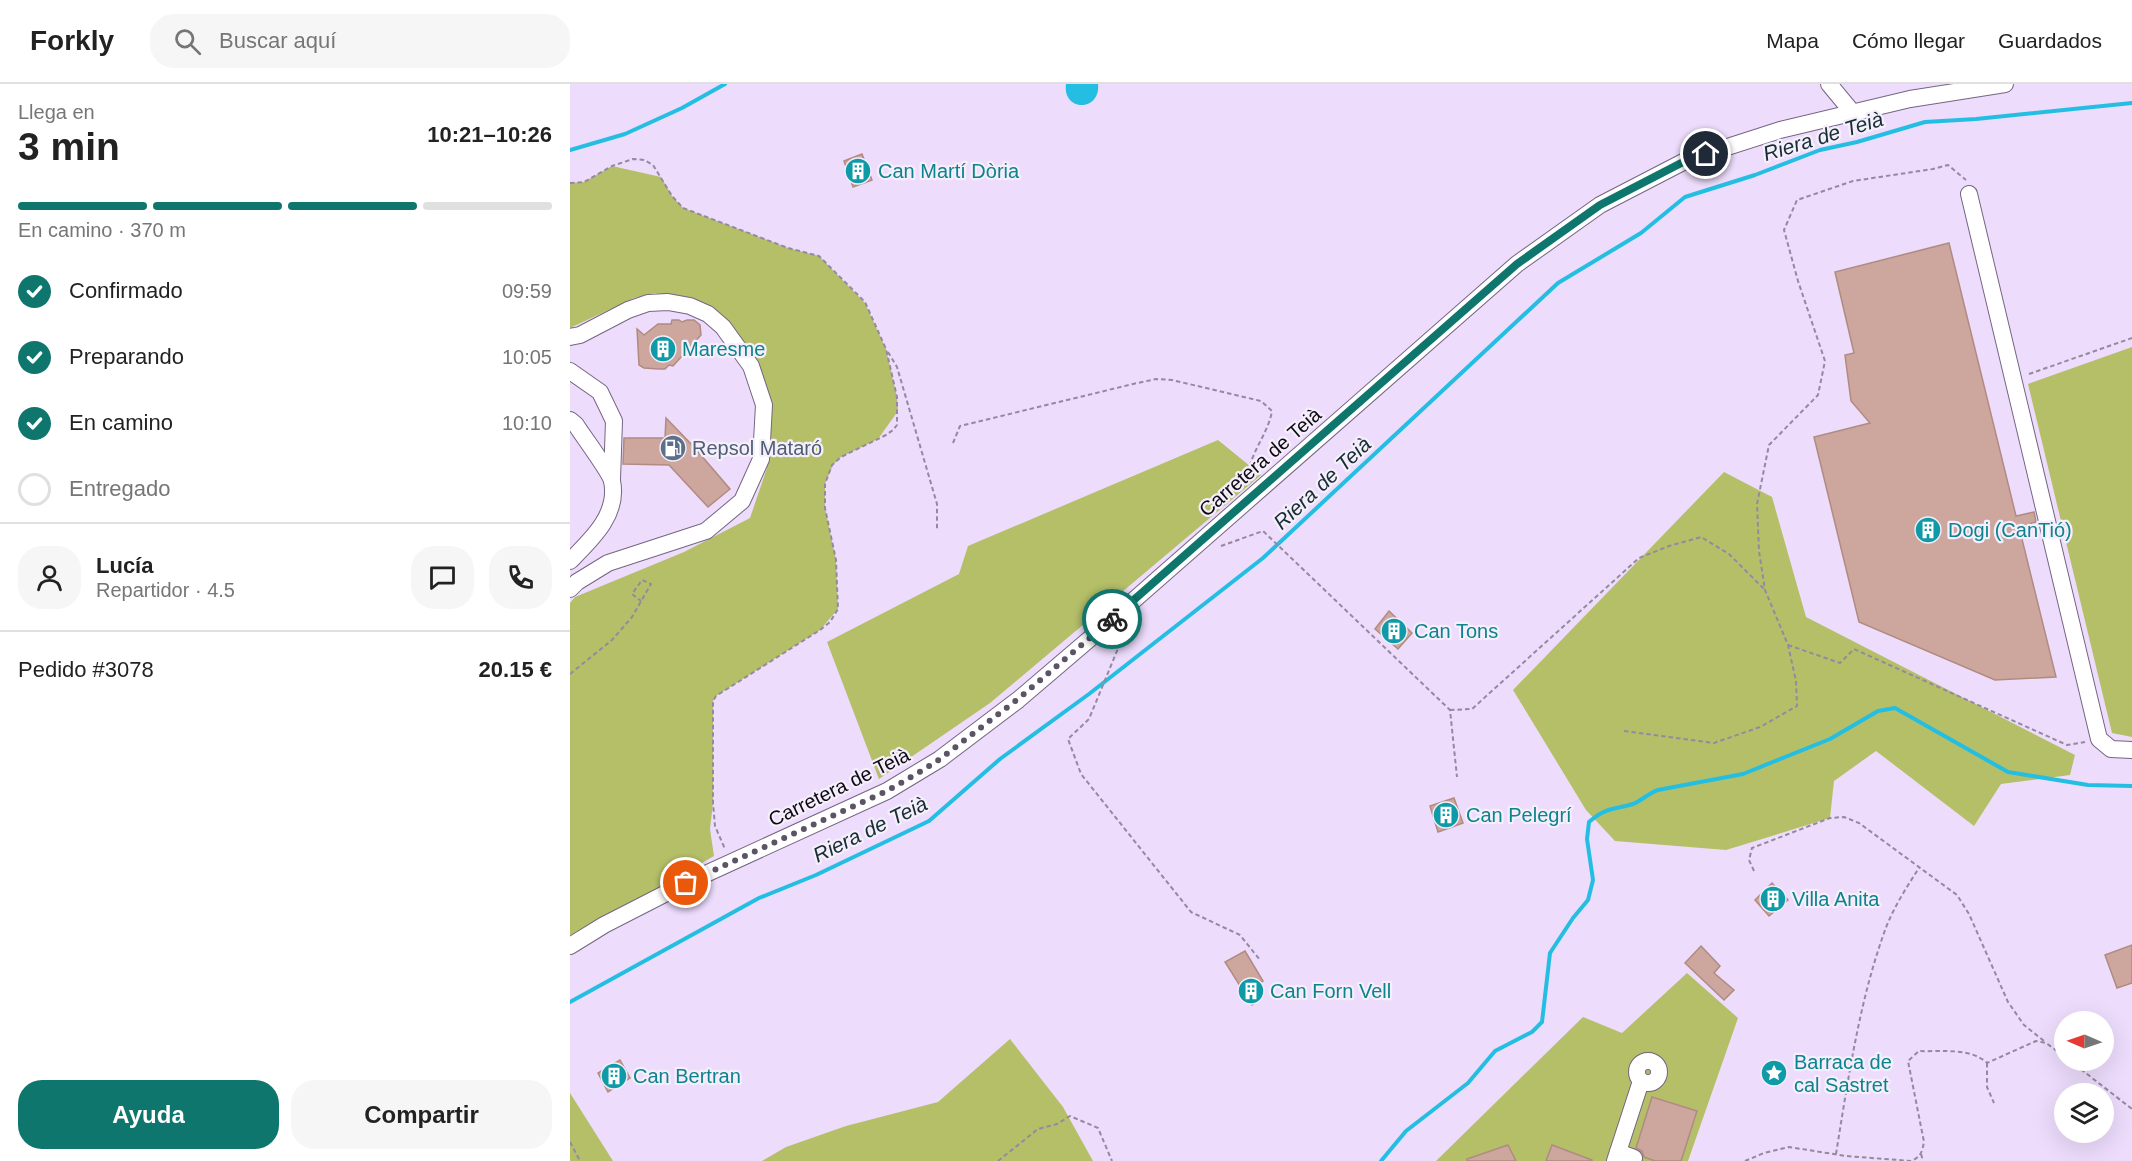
<!DOCTYPE html>
<html lang="es">
<meta charset="utf-8">
<style>
body{margin:0;font-family:Helvetica,sans-serif;background:#f6f6f6;color:#222;height:100vh;display:flex;flex-direction:column;font-size:22px;white-space:nowrap}
*{box-sizing:border-box;margin:0}
p{font-size:20px;color:#767676}
.icon{flex:none;width:33px;height:33px;fill:none;stroke:currentColor;stroke-width:2;stroke-linecap:round;stroke-linejoin:round}
.map{position:relative;flex:1;overflow:hidden}
.panel{display:flex;flex-direction:column;background:#fff;width:570px}
.panel>*{flex:none}
.needle{width:39px;rotate:272deg}
.tools{position:absolute;left:1484px;top:927px;display:grid;gap:12px}
.tools a{display:grid;place-items:center;width:60px;height:60px;border-radius:50%;background:#fff;box-shadow:0 6px 24px #0002;font-size:30px}
.pin{position:absolute;display:grid;place-items:center;width:51px;height:51px;color:#fff;margin:-26px;border:3px solid #fff;border-radius:50%;box-shadow:0 2px 6px #0007}
.courier{position:absolute;display:grid;place-items:center;width:60px;height:60px;margin:-30px;border:4px solid #0f766e;border-radius:50%;background:#fff;color:#222;box-shadow:0 2px 8px #0007}
.head em{font-style:normal;font-weight:700}
.head div{display:flex;flex-direction:column-reverse}
.head{display:flex;align-items:center;justify-content:space-between;height:102px;padding:0 18px}
h1{font-size:39px;font-weight:700;line-height:45px}
.bar{display:grid;grid-template-columns:repeat(4,1fr);gap:9px 6px;align-content:center;height:72px;padding:0 18px}
.bar i{height:8px;border-radius:4px;background:#e0e0e0}
.bar .selected{background:#0f766e}
.bar p{grid-column:span 4}
.line{display:flex;align-items:center;gap:15px;padding:0 18px;border-top:2px solid #e0e0e0}
.line div{flex:1}
.round{display:grid;place-items:center;flex:none;width:63px;height:63px;border-radius:24px;background:#f6f6f6}
ol{padding:0 18px;list-style:none}
li{display:flex;align-items:center;gap:18px;height:66px}
li p{margin-inline-start:auto}
li .icon{padding:6px;border-radius:50%;background:#0f766e;color:#fff;stroke-width:4}
li:last-child{color:#767676}
li i{width:33px;height:33px;border:3px solid #e0e0e0;border-radius:50%}
.button{display:flex;gap:12px;margin-top:auto;padding:12px 18px}
.button a{flex:1;height:69px;border-radius:24px;background:#0f766e;color:#fff;font-size:24px;font-weight:700;line-height:69px;text-align:center}
.button a+a{background:#f6f6f6;color:#222}
header{display:flex;align-items:center;gap:36px;box-sizing:border-box;height:84px;padding:0 30px;background:#fff;border-bottom:2px solid #e0e0e0}
header strong{font-size:28px}
nav{display:flex;gap:33px;margin-inline-start:auto;font-size:21px}
.search{width:420px;height:54px;background:#f6f6f6;display:flex;align-items:center;gap:15px;box-sizing:border-box;padding:0 21px;border-radius:24px;color:#767676;font-size:22px}
main{display:flex;flex:1;min-height:0}
.map>svg:first-child{display:block}
.green{fill:#b5bf68}
.water{fill:#24bee2}
.lines{fill:none;stroke-linecap:round;stroke-linejoin:round}
.stream{stroke:#24bee2;stroke-width:4}
.building{fill:#cda79e;stroke:#b08b82;stroke-width:1.5}
.minor-casing{stroke:#756582;stroke-width:18}
.path{stroke:#9589a0;stroke-width:2;stroke-dasharray:4.5 3;stroke-linecap:butt}
.minor{stroke:#fff;stroke-width:16}
.done{stroke:#5c5365;stroke-width:6;stroke-dasharray:0 10.8}
.route{stroke:#0f766e;stroke-width:8}
.labels{text-anchor:middle;dominant-baseline:central;stroke-width:4.5;stroke-linejoin:round;paint-order:stroke}
.culture-label{font-size:20px;fill:#0d838f;stroke:#f5eefb;text-anchor:start}
.service-label{font-size:20px;fill:#4e5e75;stroke:#f5eefb;text-anchor:start}
.street-label{font-size:20px;fill:#0e0913;stroke:#f5eefb}
.water-label{font-size:21px;font-style:italic;fill:#162d34;stroke:#f5eefb}
</style>
<header>
<strong>Forkly</strong>
<div class="search"><svg class="icon" aria-label="search" viewBox="0 0 24 24"><circle cx="10" cy="10" r="6"/><path d="M15 15l6 6"/></svg>Buscar aquí</div>
<nav><a>Mapa</a><a>Cómo llegar</a><a>Guardados</a></nav>
</header>
<main>
<section class="panel">
<div class="head"><div><h1>3 min</h1><p>Llega en</p></div><em>10:21–10:26</em></div>
<div class="bar"><i class="selected"></i><i class="selected"></i><i class="selected"></i><i></i><p>En camino · 370 m</p></div>
<ol>
<li><svg class="icon" aria-label="check" viewBox="0 0 24 24"><path d="M5 12l5 5 9-10"/></svg>Confirmado<p>09:59</p></li>
<li><svg class="icon" aria-label="check" viewBox="0 0 24 24"><path d="M5 12l5 5 9-10"/></svg>Preparando<p>10:05</p></li>
<li><svg class="icon" aria-label="check" viewBox="0 0 24 24"><path d="M5 12l5 5 9-10"/></svg>En camino<p>10:10</p></li>
<li><i></i>Entregado</li>
</ol>
<div class="line" style="height:108px"><a class="round"><svg class="icon" aria-label="person" viewBox="0 0 24 24"><circle cx="12" cy="8" r="4"/><path d="M4 21q1-7 8-7t8 7"/></svg></a><div><b>Lucía</b><p>Repartidor · 4.5</p></div><a class="round"><svg class="icon" aria-label="chat" viewBox="0 0 24 24"><path d="M4 5h16v11H9l-5 4z"/></svg></a><a class="round"><svg class="icon" aria-label="phone" viewBox="0 0 24 24"><path d="M5 4h4l2 5-3 2q2 4 5 5l2-3 5 2v4C11 20 4 13 5 4z"/></svg></a></div>
<div class="line" style="height:78px"><div>Pedido #3078</div><b>20.15 €</b></div>
<div class="button"><a>Ayuda</a><a>Compartir</a></div>
</section>
<div class="map">
<svg width="1562" height="1077" viewBox="0 0 1562 1077">
<rect width="100%" height="100%" fill="#eddcfc"/>
<g class="green">
<polygon points="42,82 91,93 102,112 113,124 218,164 249,172 295,219 316,265 327,313 328,327 308,355 271,373 263,381 255,400 255,424 266,476 268,525 250,546 146,612 143,617 143,719 140,745 144,772 0,855 0,519 5,513 114,468 180,434 197,384 199,316 185,275 102,211 84,209 64,214 0,244 0,99 14,98"/>
<polygon points="1562,263 1562,653 1542,649 1458,300"/>
<polygon points="648,356 691,391 420,619 309,695 257,558 389,490 398,462"/>
<polygon points="1154,388 1202,413 1236,533 1505,671 1500,691 1431,700 1404,742 1306,667 1264,697 1260,734 1156,766 1045,757 1016,726 943,606"/>
<polygon points="1117,889 1168,934 1118,1077 866,1077 1013,933 1052,949"/>
<polygon points="440,955 493,1023 523,1077 192,1077 216,1063 276,1042 368,1018"/>
<polygon points="0,1009 43,1077 0,1077"/>
</g>
<path class="water" d="M496,0H528C531,28 492,28 496,0Z"/>
<g class="lines">
<g class="stream">
<polyline points="0,66 55,50 112,24 155,0"/>
<polyline points="0,918 189,814 246,791 359,737 430,675 519,610 693,474 988,199 1071,149 1115,113 1185,91 1250,66 1287,58 1355,38 1406,35 1562,19"/>
<path d="M811,1077L836,1047L898,999L925,967L962,948L972,938L980,869L1003,834L1018,816L1023,796L1017,755L1019,738C1036,723 1043,726 1063,720C1071,717 1079,709 1088,706L1173,690L1260,655L1308,627L1325,624L1438,688L1518,701L1562,702"/>
</g>
</g>
<g class="building">
<polygon points="292,70 302,96 283,103 274,77"/>
<polygon points="1379,159 1446,432 1464,428 1466,438 1449,443 1486,593 1425,596 1289,538 1244,353 1300,339 1281,317 1275,271 1284,269 1265,188"/>
<polygon points="102,236 109,236 112,238 117,236 124,236 130,241 131,251 103,282 99,281 95,285 89,285 74,284 69,281 67,245 74,251 88,240 101,240"/>
<polygon points="96,334 124,363 160,405 138,423 99,381 53,380 54,354 95,354"/>
<polygon points="819,527 842,549 828,565 805,545"/>
<polygon points="884,714 893,739 868,748 860,722"/>
<polygon points="1202,799 1218,816 1199,832 1185,816"/>
<polygon points="1562,861 1562,899 1547,904 1535,871"/>
<polygon points="1131,862 1150,882 1144,889 1164,906 1154,916 1115,879"/>
<polygon points="675,867 693,897 685,902 692,913 682,921 655,878"/>
<polygon points="50,976 60,994 38,1008 28,989"/>
<polygon points="1082,1013 1127,1027 1111,1077 1085,1077 1074,1073 1072,1067 1066,1064"/>
<polygon points="938,1061 946,1077 897,1077 897,1075"/>
<polygon points="982,1061 1022,1076 1022,1077 976,1077"/>
</g>
<g class="lines">
<defs>
<g id="minor">
<polyline points="1259,0 1283,29"/>
<polyline points="1399,110 1529,655 1541,665 1562,666"/>
<polyline points="0,253 10,251 58,226 78,219 98,218 120,222 138,230 153,243 181,282 194,321 191,375 172,417 136,447 38,479 7,498 0,505"/>
<polyline points="0,287 30,308 44,337 42,395"/>
<path d="M0,336L6,341C13,352 40,388 42,397C49,430 22,455 0,477"/>
<polyline points="0,862 34,841 116,799 317,707 370,675 448,616 523,552 947,180 1030,121 1117,76 1210,46 1340,15 1435,0"/>
<circle cx="1078" cy="988" r="11"/>
<polyline points="1048,1068 1064,1074"/>
<polyline points="1045,1077 1071,997"/>
</g>
</defs>
<use href="#minor" class="minor-casing"/>
<g class="path">
<polyline points="0,99 14,98 42,82 63,75 74,76 83,81 102,112 113,124 218,164 249,172 295,218 316,265 327,313 327,341 323,346 316,351 271,373 262,381 255,400 255,424 266,476 268,525 260,538 250,546 146,612 143,617 143,719 145,742 155,765"/>
<polyline points="318,268 327,283 367,420 367,446"/>
<polyline points="1459,290 1562,254"/>
<path d="M383,359L390,342L563,300L586,295L602,296L691,317L702,327C698,350 681,367 678,391L681,394"/>
<polyline points="651,462 693,447 880,626 887,693"/>
<polyline points="556,545 519,635 498,655 511,690 621,828 670,851 690,876"/>
<polyline points="1218,561 1270,579 1284,565 1497,661 1515,658"/>
<polyline points="0,590 42,556 62,533 81,500 72,496 62,510 71,517"/>
<polyline points="880,626 902,625 1069,474 1099,462 1131,453 1159,470 1195,506"/>
<polyline points="1054,647 1144,659 1190,643 1227,622 1226,597 1218,561 1195,506 1189,467 1187,420 1199,361 1248,311 1255,277 1228,197 1214,146 1227,116 1283,97 1363,85 1378,81 1396,96"/>
<polyline points="1184,787 1179,776 1182,764 1260,734 1274,733 1289,739 1387,811 1399,830 1438,918 1454,941 1474,957"/>
<polyline points="1499,976 1562,1025"/>
<polyline points="1417,979 1417,1003 1424,1019"/>
<polyline points="0,1058 10,1077"/>
<path d="M1266,1070C1278,996 1289,919 1314,849C1322,826 1336,804 1349,784"/>
<polyline points="1351,1070 1353,1077"/>
<polyline points="428,1077 468,1045 487,1040 500,1032 528,1044 542,1077"/>
<path d="M1175,1077L1194,1069L1219,1063L1276,1072L1341,1077C1351,1073 1352,1068 1354,1058L1338,977L1349,967C1371,968 1400,963 1417,979L1466,957L1476,959L1494,972"/>
</g>
<use href="#minor" class="minor"/>
</g>
<g class="lines">
<polyline class="done" points="116,799 317,707 353,686 370,675 448,615 542,535"/>
<polyline class="route" points="542,535 947,180 1030,121 1117,76 1136,70"/>
</g>
<defs>
<symbol id="building-disc" viewBox="-11 -11 22 22"><circle r="9.5" fill="#0f9aa8" stroke="#f5eefb"/><path d="M-4-6H4V6H1V3H-1V6H-4ZM-2.5-4.3h1.7v1.8h-1.7ZM.8-4.3h1.7v1.8H.8ZM-2.5-1h1.7V.8h-1.7ZM.8-1h1.7V.8H.8Z" fill="#fff"/></symbol>
<symbol id="fuel-disc" viewBox="-11 -11 22 22"><circle r="9.5" fill="#5c6f8a" stroke="#f5eefb"/><path d="M-5.5-6h7V0h2V4h1.3V-2.5L3-4.5l.8-.8L6-3V5H2.5V1h-1V6h-7ZM-4.2-4.7v3.2H.2V-4.7Z" fill="#fff"/></symbol>
<symbol id="sight-disc" viewBox="-11 -11 22 22"><circle r="9.5" fill="#0f9aa8" stroke="#f5eefb"/><path d="M0-6L1.8-2.2L6-1.7L2.9 1.2L3.7 5.4L0 3.3L-3.7 5.4L-2.9 1.2L-6-1.7L-1.8-2.2Z" fill="#fff"/></symbol>
</defs>
<g fill-rule="evenodd">
<use href="#building-disc" x="273" y="72" width="30" height="30"/>
<use href="#building-disc" x="78" y="250" width="30" height="30"/>
<use href="#fuel-disc" x="88" y="349" width="30" height="30"/>
<use href="#building-disc" x="1343" y="431" width="30" height="30"/>
<use href="#building-disc" x="809" y="532" width="30" height="30"/>
<use href="#building-disc" x="861" y="716" width="30" height="30"/>
<use href="#building-disc" x="1188" y="800" width="30" height="30"/>
<use href="#building-disc" x="666" y="892" width="30" height="30"/>
<use href="#sight-disc" x="1189" y="974" width="30" height="30"/>
<use href="#building-disc" x="29" y="977" width="30" height="30"/>
</g>
<g class="labels">
<g class="culture-label">
<text x="308" y="87">Can Martí Dòria</text>
<text x="112" y="265">Maresme</text>
<text x="1378" y="446">Dogi (CanTió)</text>
<text x="844" y="547">Can Tons</text>
<text x="896" y="731">Can Pelegrí</text>
<text x="1222" y="815">Villa Anita</text>
<text x="700" y="907">Can Forn Vell</text>
<text x="1224" y="978">Barraca de<tspan x="1224" dy="23">cal Sastret</tspan></text>
<text x="63" y="992">Can Bertran</text>
</g>
<g class="service-label">
<text x="122" y="364">Repsol Mataró</text>
</g>
<g class="street-label">
<text transform="translate(690 378) rotate(-41)">Carretera de Teià</text>
<text transform="translate(269 703) rotate(-26)">Carretera de Teià</text>
</g>
<g class="water-label">
<text transform="translate(1253 52) rotate(-17)">Riera de Teià</text>
<text transform="translate(752 399) rotate(-43)">Riera de Teià</text>
<text transform="translate(300 745) rotate(-26)">Riera de Teià</text>
</g>
</g>
</svg>
<div class="tools">
<a><svg class="needle" viewBox="-14 -14 28 28"><path d="M0-13l5 13h-10z" fill="#e53935"/><path d="M0 13l5-13h-10z" fill="#767676"/></svg></a>
<a><svg class="icon" aria-label="layers" viewBox="0 0 24 24"><path d="M12 4l9 5-9 5-9-5zM3 14l9 5 9-5"/></svg></a>
</div>
<div class="pin" style="left:116px;top:799px;background:#ea580c"><svg class="icon" aria-label="bag" viewBox="0 0 24 24"><path d="M5 8h14l-1 12H6zM9 8a3 3 0 0 1 6 0"/></svg></div>
<div class="pin" style="left:1136px;top:70px;background:#1f2937"><svg class="icon" aria-label="home" viewBox="0 0 24 24"><path d="M3 11l9-7 9 7M6 9v11h12V9"/></svg></div>
<div class="courier" style="left:542px;top:535px"><svg class="icon" aria-label="bike" viewBox="0 0 24 24"><circle cx="6" cy="16" r="4"/><circle cx="18" cy="16" r="4"/><path d="M6 16l4-8h5l3 8M10 8l3 8H6M13 5h3"/></svg></div>
</div>
</main>
